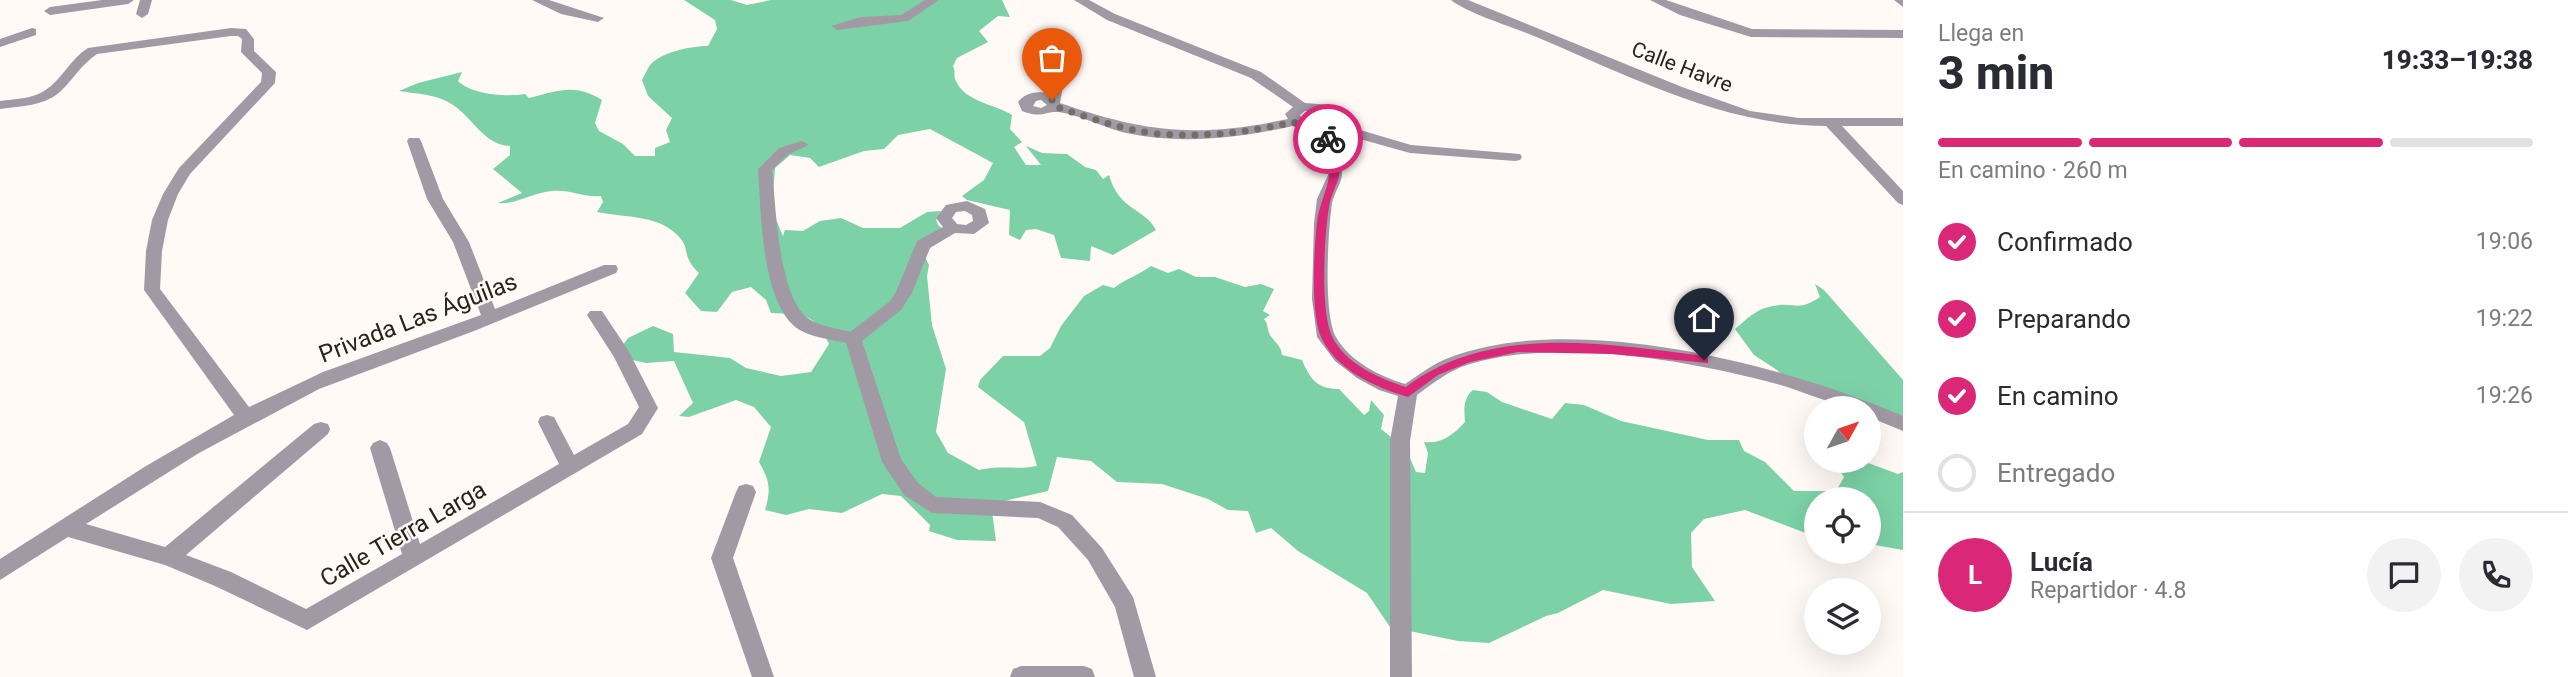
<!DOCTYPE html>
<html lang="es">
<meta charset="utf-8">
<style>
body{margin:0;font-family:Roboto,sans-serif;background:#f2f2f3;color:#2b2b33;height:100vh;display:flex;flex-direction:column;font-size:26px;white-space:nowrap}
*{box-sizing:border-box;margin:0}
p{font-size:23px;color:#7c7c81}
.icon{flex:none;width:38px;height:38px;fill:none;stroke:currentColor;stroke-width:2;stroke-linecap:round;stroke-linejoin:round}
.map{position:relative;flex:1;overflow:hidden}
.details{display:flex;flex-direction:column;background:#fff;width:665px}
.details>*{flex:none}
.needle{width:46px;rotate:50deg}
.buttons{position:absolute;left:1804px;top:396px;display:grid;gap:14px}
.buttons a{display:grid;place-items:center;width:77px;height:77px;border-radius:50%;background:#fff;box-shadow:0 7px 28px #0002;font-size:35px}
.pin{position:absolute;display:grid;place-items:center;width:60px;height:60px;color:#fff;margin:-72px -30px;border-radius:50% 50% 50% 0;rotate:-45deg;box-shadow:0 0 7px #0007}
.pin .icon{rotate:45deg}
.courier{position:absolute;display:grid;place-items:center;width:70px;height:70px;margin:-35px;border:5px solid #db2777;border-radius:50%;background:#fff;color:#222;box-shadow:0 2px 9px #0007}
.summary em{font-style:normal;font-weight:800}
.summary div{display:flex;flex-direction:column-reverse}
.summary{display:flex;align-items:center;justify-content:space-between;height:119px;padding:0 35px}
h1{font-size:46px;font-weight:800;line-height:52px}
.bar{display:grid;grid-template-columns:repeat(4,1fr);gap:10px 7px;align-content:center;height:84px;padding:0 35px}
.bar i{height:9px;border-radius:5px;background:#e1e1e2}
.bar .selected{background:#db2777}
.bar p{grid-column:span 4}
.line{display:flex;align-items:center;gap:18px;padding:0 35px;border-top:2px solid #e1e1e2}
.line div{flex:1}
.round{display:grid;place-items:center;flex:none;width:74px;height:74px;border-radius:37px;background:#f2f2f3}
ol{padding:0 35px;list-style:none}
li{display:flex;align-items:center;gap:21px;height:77px}
li p{margin-inline-start:auto}
li .icon{padding:7px;border-radius:50%;background:#db2777;color:#fff;stroke-width:4}
li:last-child{color:#7c7c81}
li i{width:38px;height:38px;border:4px solid #e1e1e2;border-radius:50%}
main{display:flex;flex:1;min-height:0}
.map>svg:first-child{display:block}
.forest{fill:#7cd2a6}
.lines{fill:none;stroke-linecap:round;stroke-linejoin:round}
.minor{fill:#a19aa5;fill-rule:evenodd}
.route{fill:#db2777}
.done{stroke:#756e68;stroke-width:7;stroke-dasharray:0 12.6}
.labels{text-anchor:middle;dominant-baseline:central;stroke-width:5;stroke-linejoin:round;paint-order:stroke}
.far-street-label{font-size:21px;fill:#2b231b;stroke:#fffaf6}
.street-label{font-size:24px;fill:#2b231b;stroke:#fffaf6}
</style>
<main>
<div class="map">
<svg width="1903" height="677" viewBox="0 0 1903 677">
<rect width="100%" height="100%" fill="#fffaf6"/>
<g class="forest">
<path d="M684,0H731L747,5L771,0H1002L1010,17L998,16L979,31L988,42L957,58L953,66C956,72 953,76 956,81C965,102 995,104 1012,115L1010,129L1022,142L1014,147L1026,165H1041L1026,146L1042,153L1067,154L1085,167L1096,170L1103,179L1109,175C1119,211 1145,208 1156,230L1113,255L1091,246L1090,261L1061,258L1054,235L1036,229L1026,230L1020,240L1009,235L1010,210L967,200L962,196L984,180L993,163L930,129L898,135L884,149L864,151L819,167L810,158L790,155L775,168L772,210L783,236L785,230L803,231L820,221L841,218L863,228H900L927,212L941,211L936,219L938,225L945,230L924,255L929,265L927,276L932,325L946,369L936,432L948,453L979,470C1000,465 1017,470 1037,466L1024,422L978,387L980,380L1003,356H1040L1050,348L1061,326L1084,296L1103,285L1114,288C1127,278 1139,275 1151,266L1168,273L1179,269L1196,277H1215L1245,287L1261,284L1274,289L1263,311L1270,315L1264,319C1269,325 1267,330 1270,335C1276,344 1281,345 1282,355L1302,360C1310,379 1317,389 1339,389L1364,415L1369,411L1371,400L1384,415L1381,429L1406,449L1416,472L1425,473L1428,453L1424,442C1442,444 1453,435 1465,422C1464,410 1463,398 1473,390L1487,392L1502,402L1552,419L1565,403L1584,405L1621,421L1708,440H1739L1744,451L1765,462L1794,491H1836L1844,477L1832,460H1860L1898,474L1903,472V550L1869,544V499H1816V537L1745,510L1704,519L1691,533L1692,567L1715,601L1671,604L1603,590L1558,613L1546,616L1489,643L1458,641L1390,627L1367,593L1298,551L1271,528L1256,533L1248,511L1228,510L1208,499L1162,484L1117,482L1091,461L1057,457L1048,491L991,504L996,541L957,540L929,531L930,525L901,496L882,494L842,513L809,509L786,515L765,510C771,490 770,481 759,462L771,427L754,407L736,400L689,417L679,416L693,403L674,361L646,363L615,356L628,338L653,326L673,334L674,352L730,358L746,368L781,376L811,372L829,344C815,312 802,315 771,313L766,300L751,287L732,292L717,312L701,311L685,293L699,273C682,257 690,251 681,239C661,214 625,218 597,212L603,202L601,196C584,198 570,189 552,191C534,192 516,205 498,203L522,193L493,169L510,155V146C484,145 473,118 453,105C437,94 417,94 399,91L418,83L462,72L458,81C472,95 507,97 525,94L529,98C559,91 574,83 602,100L595,123L599,131L623,144L635,156H655V148L670,142L666,130L672,118L648,96L642,80C645,75 647,69 650,65C661,52 692,46 708,46L717,29L715,20Z"/>
<path d="M1815,284L1824,290L1903,380V419L1883,423C1876,412 1873,408 1859,408L1790,383L1777,370L1754,355L1735,329C1747,319 1757,308 1773,306C1796,301 1796,313 1820,297Z"/>
</g>
<g class="lines">
<g class="minor">
<polygon points="102,0 134,0 128,4 50,15 44,11 50,7"/>
<polygon points="140,0 152,0 148,14 142,18 136,14"/>
<polygon points="532,0 549,0 604,18 598,22 561,14"/>
<polygon points="925,0 939,0 908,21 837,30 831,26 861,17 901,15"/>
<path d="M1074,0H1089L1115,14L1261,72L1305,103L1331,105L1349,117L1350,127L1411,145L1520,154L1522,157L1520,160L1515,161L1410,153L1342,134L1335,136C1337,148 1342,161 1342,173C1342,183 1334,193 1332,203C1328,231 1323,314 1336,337C1349,361 1381,377 1405,384C1420,374 1434,363 1451,357C1576,310 1785,365 1903,416V431L1869,417V408C1837,408 1808,393 1777,384C1689,360 1555,337 1467,365C1448,371 1432,384 1417,395L1410,441L1412,677H1390V441L1398,396L1379,390L1357,378L1335,361L1317,337L1312,299L1314,223L1317,199L1328,175L1321,138L1307,136L1293,126C1238,138 1181,145 1126,133C1105,128 1077,114 1058,112C1044,111 1043,119 1022,111L1018,102C1025,93 1036,91 1047,93L1059,43L1065,39L1071,43L1060,103C1147,133 1197,138 1288,119L1285,114L1293,107L1251,78L1107,20ZM1041,100L1047,105L1041,108L1033,106L1036,101ZM1305,111L1323,112L1337,121L1336,126C1320,132 1308,129 1300,115Z"/>
<path d="M1451,0H1468L1682,87L1750,111L1799,118H1903V126H1842L1903,191V205L1898,203L1826,126C1721,126 1624,73 1529,34C1509,26 1465,12 1451,0Z"/>
<polygon points="1650,0 1666,0 1752,29 1903,30 1903,38 1751,37 1680,15"/>
<polygon points="1894,0 1903,0 1903,7"/>
<polygon points="32,28 36,29 36,35 0,47 0,39"/>
<path d="M231,28L246,29L254,39V51L276,72L275,83L190,174L178,194L168,220L162,251L160,289L249,407L323,372L481,315L453,242L427,199L407,141L409,138H419L421,141L443,199L469,242L495,309L604,265H616L618,269L616,273L474,331L319,389L199,453L86,524L165,547L314,424L321,422L328,424L330,429L328,434L186,555L231,572L306,609L402,554L370,448L373,443L380,440L387,443L390,448L420,544L559,464L538,422L540,417L547,415L554,417L574,455L628,424L639,407L614,357L587,315L590,311H602L628,350L658,408L642,434L307,630L215,586L165,565L68,537L0,580V559L146,466L234,415L144,290L146,251L152,220L163,194L179,168L261,82L262,73L241,52L242,39L238,36H231L97,54C82,64 74,78 62,90C46,106 21,106 0,109V101C14,99 31,99 44,91C62,80 70,59 88,48Z"/>
<path d="M802,141L809,145L789,154L772,170C776,205 778,298 809,319C821,327 837,328 850,332L889,302L896,292L917,241L943,227L936,218L946,205L967,201L985,209L989,223L974,234L955,233L930,248L912,293L901,310L862,341L901,459L918,483L936,497L1040,502L1072,515L1102,548L1133,597L1156,677H1134L1115,607L1088,560L1058,527L1038,518L932,513L904,495L882,462L846,343C830,339 807,337 794,326C761,296 761,211 758,169L779,148ZM965,211L972,215L973,221L966,225L957,224L952,218L956,212Z"/>
<polygon points="746,484 753,486 756,492 733,558 774,677 752,677 711,558 736,492 739,486"/>
<polygon points="1021,666 1084,666 1092,669 1095,677 1010,677 1013,669"/>
</g>
</g>
<path class="route" d="M1328,136L1332,139C1335,150 1341,166 1339,176C1337,185 1332,193 1330,202C1324,230 1320,311 1332,336C1344,363 1380,379 1406,387C1491,323 1606,344 1704,356L1708,357V363L1613,354L1518,352L1470,362L1438,375L1408,397C1375,387 1338,371 1322,339C1310,316 1314,248 1317,222C1319,205 1327,191 1329,176C1331,165 1325,150 1323,139Z"/>
<g class="lines">
<path class="done" d="M1052,100L1054,106C1081,115 1109,125 1138,131C1189,140 1244,133 1294,122L1312,133L1327,134L1328,139"/>
</g>
<g class="labels">
<g class="far-street-label">
<text transform="translate(1682 67) rotate(21)">Calle Havre</text>
</g>
<g class="street-label">
<text transform="translate(418 318) rotate(-21)">Privada Las Águilas</text>
<text transform="translate(403 534) rotate(-30)">Calle Tierra Larga</text>
</g>
</g>
</svg>
<div class="buttons">
<a><svg class="needle" viewBox="-14 -14 28 28"><path d="M0-13l5 13h-10z" fill="#e53935"/><path d="M0 13l5-13h-10z" fill="#7c7c81"/></svg></a>
<a><svg class="icon" aria-label="locate" viewBox="0 0 24 24"><circle cx="12" cy="12" r="6"/><path d="M12 2v4M12 18v4M2 12h4M18 12h4"/></svg></a>
<a><svg class="icon" aria-label="layers" viewBox="0 0 24 24"><path d="M12 4l9 5-9 5-9-5zM3 14l9 5 9-5"/></svg></a>
</div>
<div class="pin" style="left:1052px;top:100px;background:#ea580c"><svg class="icon" aria-label="bag" viewBox="0 0 24 24"><path d="M5 8h14l-1 12H6zM9 8a3 3 0 0 1 6 0"/></svg></div>
<div class="pin" style="left:1704px;top:360px;background:#1f2937"><svg class="icon" aria-label="home" viewBox="0 0 24 24"><path d="M3 11l9-7 9 7M6 9v11h12V9"/></svg></div>
<div class="courier" style="left:1328px;top:139px"><svg class="icon" aria-label="bike" viewBox="0 0 24 24"><circle cx="6" cy="16" r="4"/><circle cx="18" cy="16" r="4"/><path d="M6 16l4-8h5l3 8M10 8l3 8H6M13 5h3"/></svg></div>
</div>
<section class="details">
<div class="summary"><div><h1>3 min</h1><p>Llega en</p></div><em>19:33–19:38</em></div>
<div class="bar"><i class="selected"></i><i class="selected"></i><i class="selected"></i><i></i><p>En camino · 260 m</p></div>
<ol>
<li><svg class="icon" aria-label="check" viewBox="0 0 24 24"><path d="M5 12l5 5 9-10"/></svg>Confirmado<p>19:06</p></li>
<li><svg class="icon" aria-label="check" viewBox="0 0 24 24"><path d="M5 12l5 5 9-10"/></svg>Preparando<p>19:22</p></li>
<li><svg class="icon" aria-label="check" viewBox="0 0 24 24"><path d="M5 12l5 5 9-10"/></svg>En camino<p>19:26</p></li>
<li><i></i>Entregado</li>
</ol>
<div class="line" style="height:126px"><b class="round" style="background:#db2777;color:#fff">L</b><div><b>Lucía</b><p>Repartidor · 4.8</p></div><a class="round"><svg class="icon" aria-label="chat" viewBox="0 0 24 24"><path d="M4 5h16v11H9l-5 4z"/></svg></a><a class="round"><svg class="icon" aria-label="phone" viewBox="0 0 24 24"><path d="M5 4h4l2 5-3 2q2 4 5 5l2-3 5 2v4C11 20 4 13 5 4z"/></svg></a></div>
</section>
</main>
